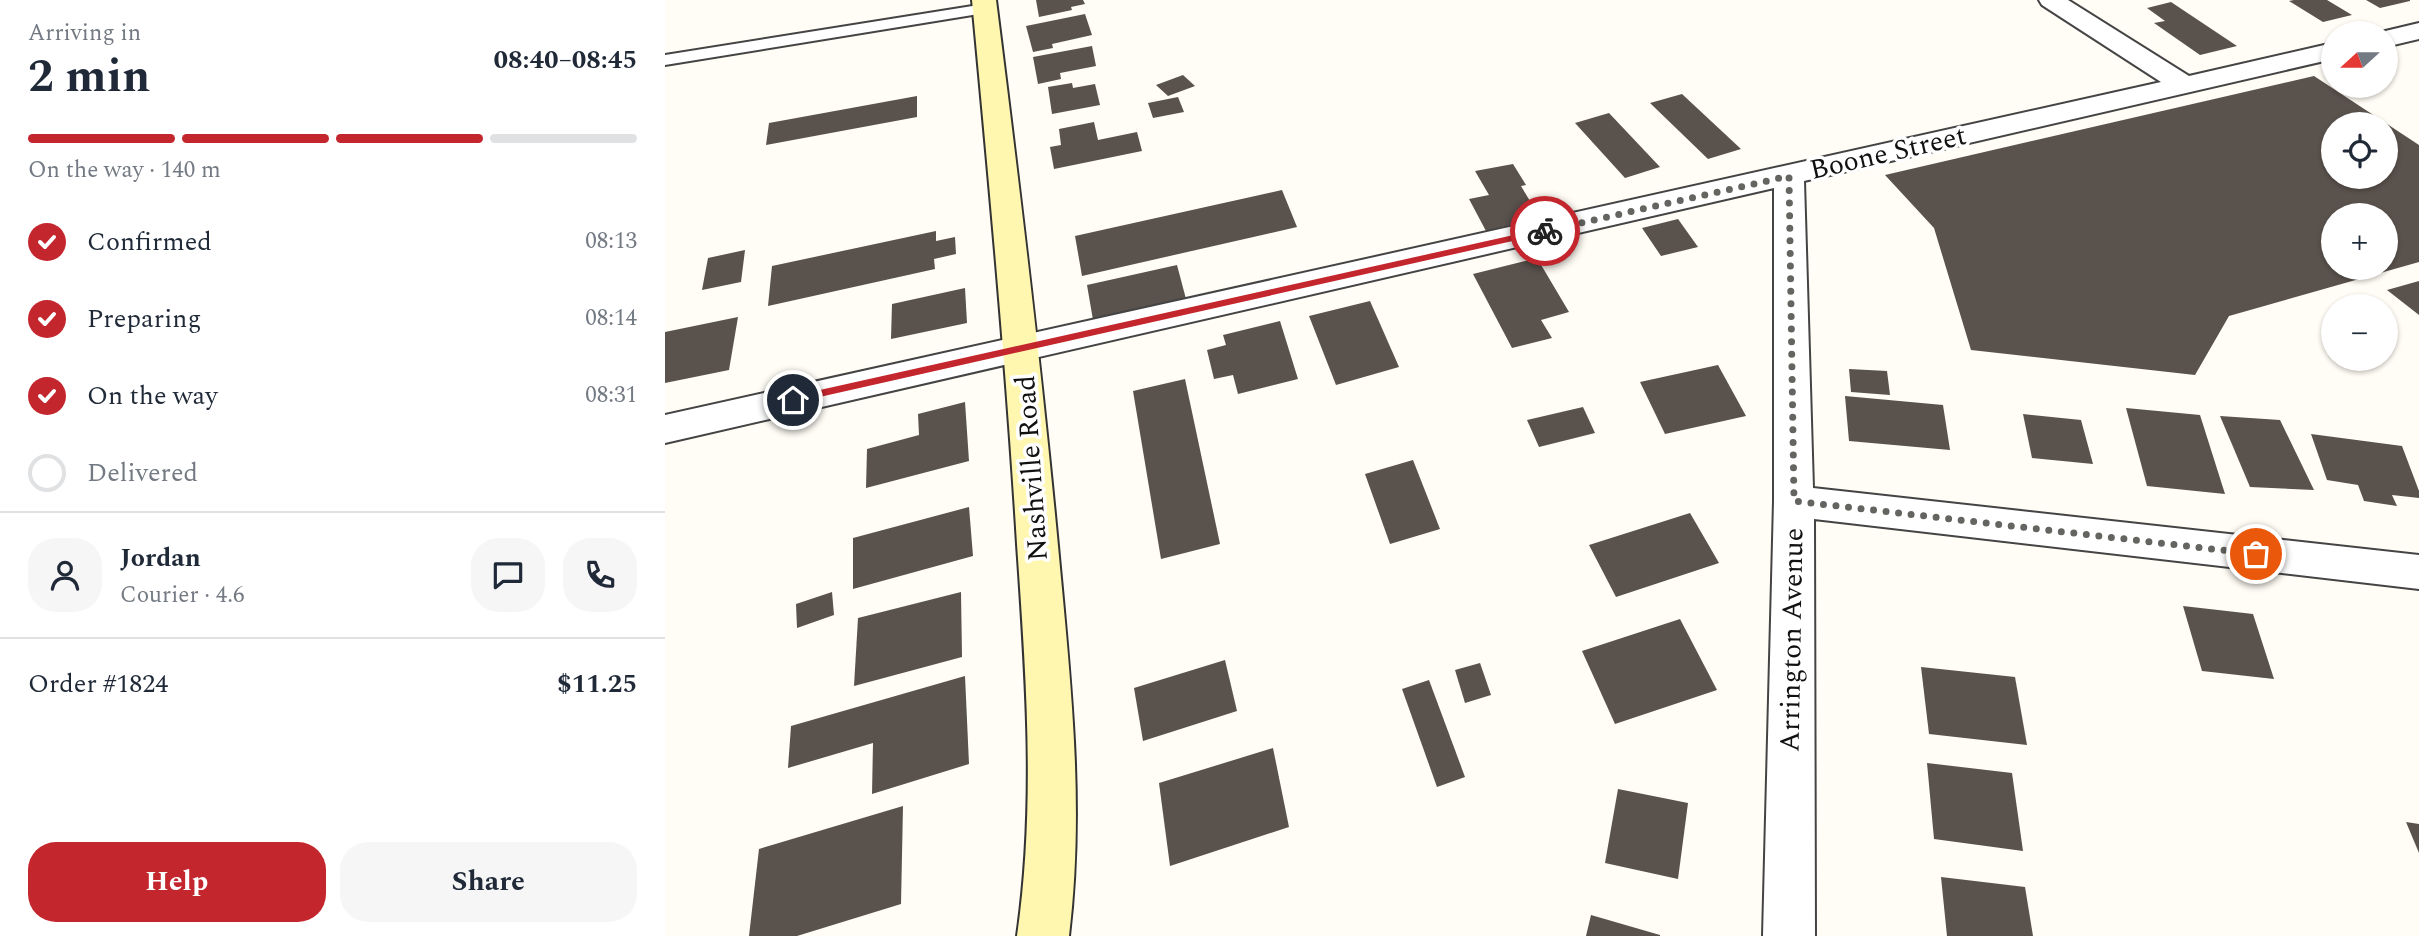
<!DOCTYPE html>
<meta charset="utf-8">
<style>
body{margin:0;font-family:Spectral,serif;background:#f6f6f7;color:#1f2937;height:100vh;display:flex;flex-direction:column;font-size:26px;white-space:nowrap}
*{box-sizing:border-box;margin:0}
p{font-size:23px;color:#747a83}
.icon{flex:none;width:38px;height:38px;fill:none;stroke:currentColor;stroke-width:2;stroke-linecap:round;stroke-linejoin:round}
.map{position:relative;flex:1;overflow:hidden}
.sheet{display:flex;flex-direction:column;background:#fff;width:665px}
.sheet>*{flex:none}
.needle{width:46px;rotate:249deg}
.fabs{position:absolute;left:1656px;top:21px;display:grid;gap:14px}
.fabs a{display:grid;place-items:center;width:77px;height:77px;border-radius:50%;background:#fff;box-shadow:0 2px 5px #0004;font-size:35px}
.pin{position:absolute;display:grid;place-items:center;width:60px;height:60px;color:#fff;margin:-30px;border:4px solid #fff;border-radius:50%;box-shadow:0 2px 7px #0007}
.courier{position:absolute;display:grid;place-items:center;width:70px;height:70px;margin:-35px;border:5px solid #c4262e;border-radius:50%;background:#fff;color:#222;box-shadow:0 2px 9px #0007}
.head em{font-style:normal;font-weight:700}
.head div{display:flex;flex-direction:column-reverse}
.head{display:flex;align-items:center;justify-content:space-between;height:119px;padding:0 28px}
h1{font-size:46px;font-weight:700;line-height:52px}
.bar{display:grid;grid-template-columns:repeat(4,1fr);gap:10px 7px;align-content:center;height:84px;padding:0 28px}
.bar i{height:9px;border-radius:5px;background:#e0e1e3}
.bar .selected{background:#c4262e}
.bar p{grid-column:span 4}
.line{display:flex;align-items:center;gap:18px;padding:0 28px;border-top:2px solid #e0e1e3}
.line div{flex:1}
.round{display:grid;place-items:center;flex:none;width:74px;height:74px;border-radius:28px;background:#f6f6f7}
ol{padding:0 28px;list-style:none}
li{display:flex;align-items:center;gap:21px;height:77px}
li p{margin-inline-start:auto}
li .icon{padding:7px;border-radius:50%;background:#c4262e;color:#fff;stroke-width:4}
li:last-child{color:#747a83}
li i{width:38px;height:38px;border:4px solid #e0e1e3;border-radius:50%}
.cta{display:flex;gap:14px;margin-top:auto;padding:14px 28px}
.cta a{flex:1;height:80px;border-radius:28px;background:#c4262e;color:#fff;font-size:28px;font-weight:700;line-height:80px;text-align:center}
.cta a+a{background:#f6f6f7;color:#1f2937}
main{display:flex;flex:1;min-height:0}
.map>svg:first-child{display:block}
.building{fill:#5a524d;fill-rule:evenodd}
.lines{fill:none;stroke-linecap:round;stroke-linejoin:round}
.lane-casing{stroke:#444;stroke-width:4}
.street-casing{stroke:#444;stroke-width:4}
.secondary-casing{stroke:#333;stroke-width:4}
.lane{fill:#fff;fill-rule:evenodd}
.street{fill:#fff;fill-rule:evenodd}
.secondary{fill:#fff6b0;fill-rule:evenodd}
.route{fill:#c4262e}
.done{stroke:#646461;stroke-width:7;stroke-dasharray:0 12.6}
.labels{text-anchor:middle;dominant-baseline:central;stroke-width:7;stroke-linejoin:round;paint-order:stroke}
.street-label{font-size:28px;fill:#111;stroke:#fff}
</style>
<main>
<section class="sheet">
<div class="head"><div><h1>2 min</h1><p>Arriving in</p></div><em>08:40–08:45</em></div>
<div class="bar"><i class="selected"></i><i class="selected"></i><i class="selected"></i><i></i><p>On the way · 140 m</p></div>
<ol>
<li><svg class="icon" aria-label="check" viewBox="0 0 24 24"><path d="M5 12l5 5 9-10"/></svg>Confirmed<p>08:13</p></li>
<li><svg class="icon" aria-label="check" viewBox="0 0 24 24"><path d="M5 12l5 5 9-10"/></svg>Preparing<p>08:14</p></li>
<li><svg class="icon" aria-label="check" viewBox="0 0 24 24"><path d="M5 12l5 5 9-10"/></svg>On the way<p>08:31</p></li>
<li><i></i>Delivered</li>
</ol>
<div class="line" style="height:126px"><a class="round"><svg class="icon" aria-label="person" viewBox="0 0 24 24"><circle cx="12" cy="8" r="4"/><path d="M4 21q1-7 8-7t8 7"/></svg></a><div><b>Jordan</b><p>Courier · 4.6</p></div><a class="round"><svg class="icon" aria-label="chat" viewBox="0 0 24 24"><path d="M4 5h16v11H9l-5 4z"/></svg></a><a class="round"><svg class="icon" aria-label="phone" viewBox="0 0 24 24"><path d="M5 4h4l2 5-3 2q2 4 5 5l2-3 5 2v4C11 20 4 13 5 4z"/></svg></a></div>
<div class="line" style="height:91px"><div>Order #1824</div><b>$11.25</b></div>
<div class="cta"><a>Help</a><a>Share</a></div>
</section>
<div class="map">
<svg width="1754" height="936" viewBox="0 0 1754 936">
<rect width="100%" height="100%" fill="#fffdf5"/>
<g class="building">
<polygon points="371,0 418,0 420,4 406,7 407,10 374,17"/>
<polygon points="1629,0 1662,0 1687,15 1658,22 1624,1"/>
<polygon points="1701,0 1745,0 1745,1 1715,8"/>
<polygon points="1506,2 1572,46 1535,55 1489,23 1500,21 1482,8"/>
<polygon points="420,14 427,35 387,44 388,48 368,52 361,26"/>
<polygon points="427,46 431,66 395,73 396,79 373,84 368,57"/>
<polygon points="518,75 530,86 503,96 491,85"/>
<path d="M1649,76L1754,145V262L1564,316L1530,375L1306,350L1269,228L1220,175ZM1668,124H1720V177H1668ZM1668,215H1720V268H1668Z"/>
<polygon points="407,83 408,88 430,84 435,105 387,114 383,87"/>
<polygon points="1017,94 1076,149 1043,159 985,103"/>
<polygon points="252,96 252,117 101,145 104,123"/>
<polygon points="513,97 519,112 488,118 483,103"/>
<polygon points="944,113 995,167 960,178 910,123"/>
<polygon points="429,122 433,140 472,132 477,151 389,169 385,147 396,145 394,129"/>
<polygon points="848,164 861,185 856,186 875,218 821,231 804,199 824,195 810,171"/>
<polygon points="617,190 632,227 417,276 410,236"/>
<polygon points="1013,219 1033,247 996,256 977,228"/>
<polygon points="271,231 271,241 290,237 291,254 269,259 270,269 103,306 107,266"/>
<polygon points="80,250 76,282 37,290 43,258"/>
<polygon points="872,258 904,312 876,320 887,338 847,348 808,274"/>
<polygon points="512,265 521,299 428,320 422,285"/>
<polygon points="1754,281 1754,315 1722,290"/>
<polygon points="300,288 302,323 226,339 227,304"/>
<polygon points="705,301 734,367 671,385 644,316"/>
<polygon points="73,317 64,370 0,383 0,332"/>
<polygon points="615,321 633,379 573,394 568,375 549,379 542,350 561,345 558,335"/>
<polygon points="1053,365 1081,416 1000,434 975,382"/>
<polygon points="1184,369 1222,371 1225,395 1186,392"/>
<polygon points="520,379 555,544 496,559 468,391"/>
<polygon points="1180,396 1278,405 1285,450 1184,441"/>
<polygon points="300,402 304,461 201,488 202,449 254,435 253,414"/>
<polygon points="918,407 930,433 874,447 862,420"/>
<polygon points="1461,408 1535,415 1560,494 1482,486"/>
<polygon points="1358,414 1416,420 1428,464 1367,458"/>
<polygon points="1555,416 1615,420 1649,490 1585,487"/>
<polygon points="1646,434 1737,446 1754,491 1754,498 1727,495 1732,506 1699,501 1693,485 1662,480"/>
<polygon points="748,460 775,529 725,544 700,474"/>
<polygon points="304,507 308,556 188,589 188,538"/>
<polygon points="1025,513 1054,563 951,597 924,545"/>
<polygon points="167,592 169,615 132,628 131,604"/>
<polygon points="296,592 297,657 189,686 193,618"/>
<polygon points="1518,606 1588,614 1609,679 1537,671"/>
<polygon points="1015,619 1052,690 950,724 917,651"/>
<polygon points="560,660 572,711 478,741 469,688"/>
<polygon points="815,663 826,695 800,703 790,670"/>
<polygon points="1256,667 1350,677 1362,745 1264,734"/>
<polygon points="300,676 304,764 207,794 208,743 123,768 126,726"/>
<polygon points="764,680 800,777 772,787 737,689"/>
<polygon points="608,748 624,827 505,866 494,783"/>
<polygon points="1262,763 1347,773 1358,851 1269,839"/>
<polygon points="953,789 1023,803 1013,879 940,863"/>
<polygon points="238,806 236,904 132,936 84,936 94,849"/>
<polygon points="1741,822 1754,824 1754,853"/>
<polygon points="1276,877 1360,887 1368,936 1282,936"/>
<polygon points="926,915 995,935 995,936 921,936"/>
</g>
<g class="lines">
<defs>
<polygon id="lane" points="320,4 328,9 326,12 0,65 0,55"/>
<g id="street">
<polygon points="1374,0 1403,0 1524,76 1668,43 1668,59 1139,181 1148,488 1754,555 1754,589 1149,519 1150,936 1098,936 1109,501 1109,188 0,443 0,415 1496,82 1377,5"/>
<polygon points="1754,23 1754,39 1720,47 1720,33 1712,33"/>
</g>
<path id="secondary" d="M307,0H331C354,182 376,364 393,546C405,677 420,805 404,936H352C371,805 361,676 352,544C341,363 324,181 307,0Z"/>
</defs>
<use href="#lane" class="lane-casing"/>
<use href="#street" class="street-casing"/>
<use href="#secondary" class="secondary-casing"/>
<use href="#lane" class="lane"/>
<use href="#street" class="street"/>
<use href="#secondary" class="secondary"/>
</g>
<polygon class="route" points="880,228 884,231 883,233 128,403 122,400 128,396"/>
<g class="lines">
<polyline class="done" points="880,231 1124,176 1129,501 1591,554"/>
</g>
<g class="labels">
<g class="street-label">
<text transform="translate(1223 153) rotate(-13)">Boone Street</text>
<text transform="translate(367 468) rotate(-94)">Nashville Road</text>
<text transform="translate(1127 640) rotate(-89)">Arrington Avenue</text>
</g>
</g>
</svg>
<div class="fabs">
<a><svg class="needle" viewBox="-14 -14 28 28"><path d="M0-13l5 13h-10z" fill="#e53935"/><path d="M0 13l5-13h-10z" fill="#747a83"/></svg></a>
<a><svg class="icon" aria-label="locate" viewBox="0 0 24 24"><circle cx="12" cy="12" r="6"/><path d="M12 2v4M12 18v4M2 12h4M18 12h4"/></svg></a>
<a>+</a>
<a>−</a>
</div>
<div class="pin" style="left:1591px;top:554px;background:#ea580c"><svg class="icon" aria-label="bag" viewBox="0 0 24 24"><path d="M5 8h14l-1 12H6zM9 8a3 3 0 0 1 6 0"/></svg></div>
<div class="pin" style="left:128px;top:400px;background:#1f2937"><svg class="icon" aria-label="home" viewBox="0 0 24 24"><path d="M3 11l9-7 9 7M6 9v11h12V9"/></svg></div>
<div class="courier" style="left:880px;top:231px"><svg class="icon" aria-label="bike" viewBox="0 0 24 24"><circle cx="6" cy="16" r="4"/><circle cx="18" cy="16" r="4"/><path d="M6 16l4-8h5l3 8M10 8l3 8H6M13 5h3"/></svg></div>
</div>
</main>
